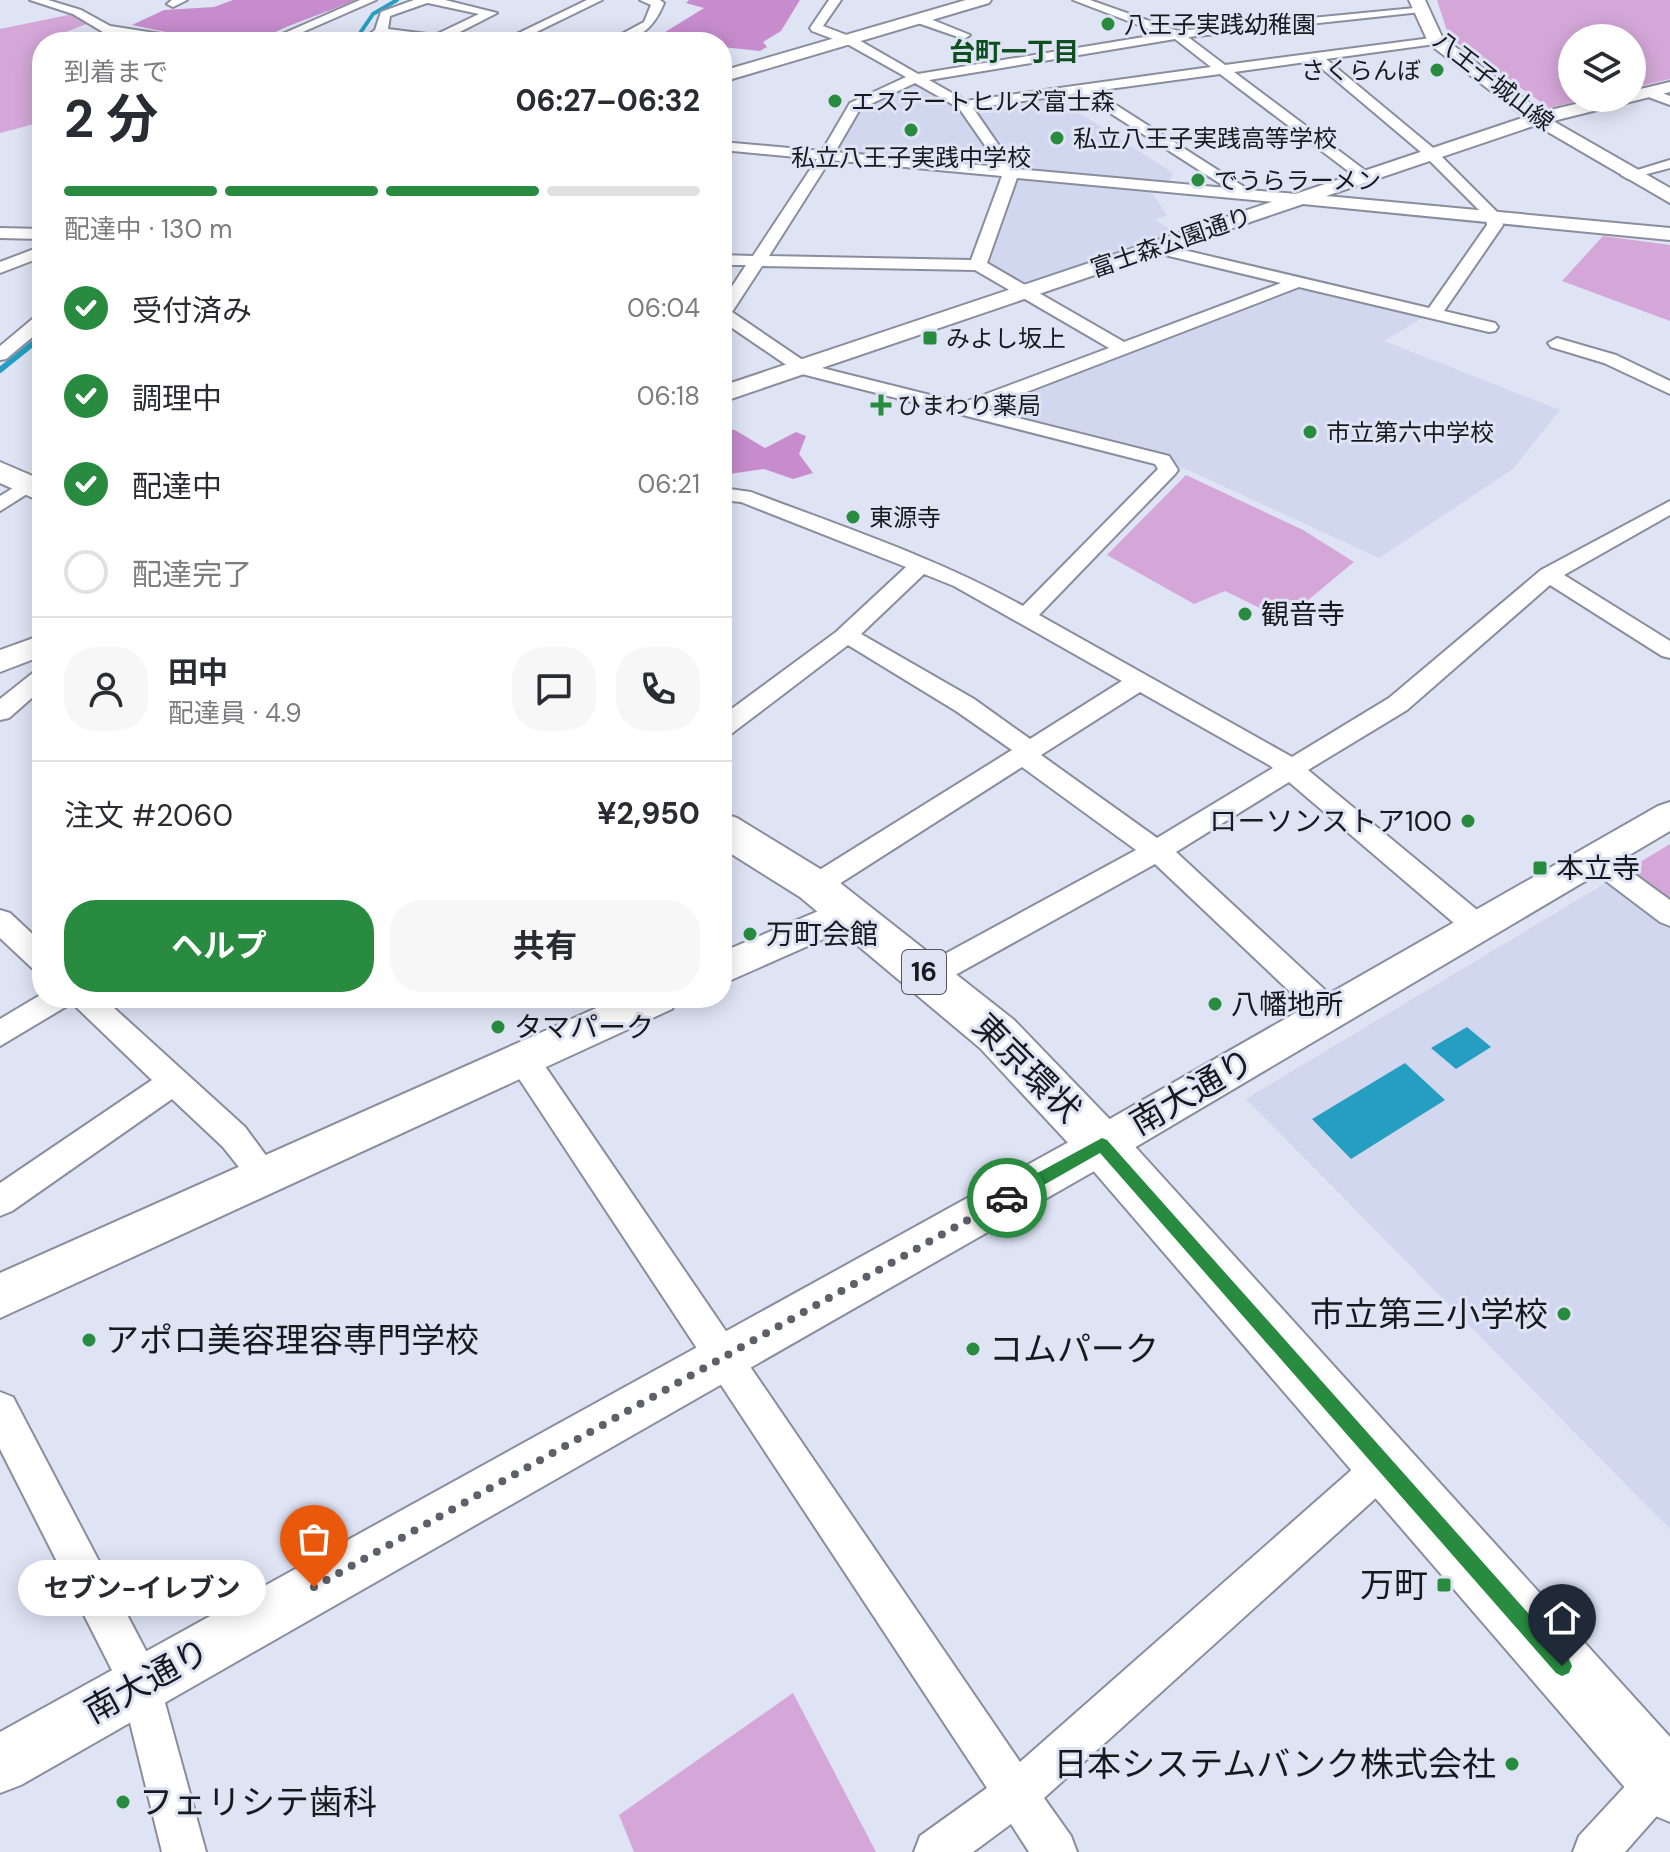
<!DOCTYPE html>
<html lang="ja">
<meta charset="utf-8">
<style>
body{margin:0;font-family:"DM Sans","Noto Sans JP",sans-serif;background:#f7f7f7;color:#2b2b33;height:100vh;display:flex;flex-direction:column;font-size:30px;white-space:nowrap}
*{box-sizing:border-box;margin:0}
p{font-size:26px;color:#7c7c81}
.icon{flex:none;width:44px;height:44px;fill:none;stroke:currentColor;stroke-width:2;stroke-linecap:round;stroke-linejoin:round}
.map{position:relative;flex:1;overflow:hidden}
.sheet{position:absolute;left:32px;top:32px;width:700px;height:976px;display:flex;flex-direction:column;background:#fff;border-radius:32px;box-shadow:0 4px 20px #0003}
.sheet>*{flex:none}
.controls{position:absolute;left:1558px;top:24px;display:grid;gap:16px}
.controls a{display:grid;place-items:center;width:88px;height:88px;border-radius:50%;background:#fff;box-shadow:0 4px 20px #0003;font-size:40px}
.pin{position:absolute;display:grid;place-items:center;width:68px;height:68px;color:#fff;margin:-82px -34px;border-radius:50% 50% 50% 0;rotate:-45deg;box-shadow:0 0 8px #0007}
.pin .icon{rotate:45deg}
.courier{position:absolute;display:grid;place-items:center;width:80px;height:80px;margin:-40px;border:6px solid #288b3f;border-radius:50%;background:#fff;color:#222;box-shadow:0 2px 10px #0007}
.bubble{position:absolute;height:56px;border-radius:28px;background:#fff;box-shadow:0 4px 20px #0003;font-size:26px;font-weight:700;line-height:56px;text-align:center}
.summary em{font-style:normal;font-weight:700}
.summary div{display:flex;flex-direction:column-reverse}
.summary{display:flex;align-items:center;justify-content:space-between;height:136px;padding:0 32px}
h1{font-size:52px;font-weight:700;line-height:60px}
.bar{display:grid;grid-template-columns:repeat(4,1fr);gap:12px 8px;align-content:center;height:96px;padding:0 32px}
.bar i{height:10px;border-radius:6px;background:#e1e1e2}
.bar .active{background:#288b3f}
.bar p{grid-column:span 4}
.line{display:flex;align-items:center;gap:20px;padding:0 32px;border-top:2px solid #e1e1e2}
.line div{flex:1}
.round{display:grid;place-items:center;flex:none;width:84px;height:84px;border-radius:32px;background:#f7f7f7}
ol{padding:0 32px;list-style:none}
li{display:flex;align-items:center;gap:24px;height:88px}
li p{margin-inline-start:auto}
li .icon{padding:8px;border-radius:50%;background:#288b3f;color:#fff;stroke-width:4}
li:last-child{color:#7c7c81}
li i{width:44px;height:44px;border:4px solid #e1e1e2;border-radius:50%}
.button{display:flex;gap:16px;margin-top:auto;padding:16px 32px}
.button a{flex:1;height:92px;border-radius:32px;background:#288b3f;color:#fff;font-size:32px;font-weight:700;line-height:92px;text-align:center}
.button a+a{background:#f7f7f7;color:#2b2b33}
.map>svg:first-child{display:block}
.built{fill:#d0d7ee}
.green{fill:#d4a7d8}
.forest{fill:#c78ccd}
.water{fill:#259ec1}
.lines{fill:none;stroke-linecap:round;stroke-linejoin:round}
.stream-far1{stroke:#259ec1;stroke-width:4}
.stream{stroke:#259ec1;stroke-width:6}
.street-casing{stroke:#898d9c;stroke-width:4}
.secondary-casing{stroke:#898d9c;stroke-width:4}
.highway-casing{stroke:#898d9c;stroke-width:4}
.street{fill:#fff;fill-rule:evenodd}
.secondary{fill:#fff;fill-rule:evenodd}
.highway{fill:#fff;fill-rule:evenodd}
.route{fill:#288b3f}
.done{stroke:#5d6069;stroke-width:8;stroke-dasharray:0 14.4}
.poi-dot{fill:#288b3f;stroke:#dfe4f5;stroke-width:3}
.labels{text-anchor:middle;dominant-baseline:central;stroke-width:6;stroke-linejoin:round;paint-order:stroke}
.far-poi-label{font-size:24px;fill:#17191e;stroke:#dfe4f5;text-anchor:start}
.far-street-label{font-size:24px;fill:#17191e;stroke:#dfe4f5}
.far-neighbourhood-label{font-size:26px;font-weight:bold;fill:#0e4f1f;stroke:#dfe4f5}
.shield{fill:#dfe4f5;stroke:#53565e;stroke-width:2}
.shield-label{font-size:26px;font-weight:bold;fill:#17191e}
.poi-label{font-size:28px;fill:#17191e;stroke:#dfe4f5;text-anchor:start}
.near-street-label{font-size:34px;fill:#17191e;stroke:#dfe4f5}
.near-poi-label{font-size:34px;fill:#17191e;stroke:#dfe4f5;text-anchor:end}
</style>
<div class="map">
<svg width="1670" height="1852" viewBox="0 0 1670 1852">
<rect width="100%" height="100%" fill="#dfe4f5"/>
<g class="built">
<polygon points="914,82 957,105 998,168 837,152 861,108"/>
<polygon points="1052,95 1173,173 1169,182 1017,170 970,106"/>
<polygon points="1019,178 1150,190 1167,215 1155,220 1176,233 1023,284 989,265"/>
<polygon points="1298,286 1424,317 1384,341 1560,410 1513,469 1379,558 1186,469 1172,466 1165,454 984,408 987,403"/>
<polygon points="1617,876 1670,915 1670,1529 1246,1099"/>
</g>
<g class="green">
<polygon points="1437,0 1670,0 1670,79 1632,88 1632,38 1572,38 1572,98 1590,98 1549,108 1449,37"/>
<polygon points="73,14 89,23 58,35 63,42 42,42 42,122 0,133 0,29"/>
<polygon points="1603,236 1670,245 1670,321 1562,281"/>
<polygon points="1186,475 1303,530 1354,562 1284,620 1225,591 1194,604 1107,555"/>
<polygon points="1670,844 1670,915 1617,876"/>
<polygon points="793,1693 876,1852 634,1852 619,1815"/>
</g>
<g class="forest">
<path d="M233,0H355C328,13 282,25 260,41L180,35L132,25L164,10L214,7Z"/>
<polygon points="689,0 800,0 781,31 763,42 767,47 760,51 722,47 722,42 649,42 704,8 686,3"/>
<polygon points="722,429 735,430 765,448 796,432 806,436 799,454 813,473 793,479 764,469 722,475"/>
</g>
<g class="water">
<polygon points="1467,1027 1491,1047 1456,1069 1431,1048"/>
<polygon points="1405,1063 1445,1100 1351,1159 1312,1119"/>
</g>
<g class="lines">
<polyline class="stream-far1" points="354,42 373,14 397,0"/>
<polyline class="stream" points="0,370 42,336"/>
<defs>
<g id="street">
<polygon points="30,0 48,0 81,10 110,26 187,38 193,42 165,42 103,32 73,14"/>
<polygon points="172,0 187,0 173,7 167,4"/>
<polygon points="360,0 376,0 280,42 264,42"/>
<path d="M414,0H445L497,13L450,37L460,38L461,42L383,36L371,42H359L375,30L381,12ZM427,3H428L479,14L435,35L388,29L390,16Z"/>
<polygon points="587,0 602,0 516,42 500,42"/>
<path d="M640,0H660L664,3C653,30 637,42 607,42L644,22L651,5Z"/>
<path d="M829,0H841L823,26L857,39L918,74L1162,34L1073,0H1090L1178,31L1425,7L1427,9L1421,12L1188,37L1225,65L1439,37V43L1435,44L1326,59L1432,147L1501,216L1503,225L1444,311L1495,323L1498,327L1495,331L1489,332L1299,287L982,409L1169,456L1178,470L1175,474L1039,615L1292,757L1389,698L1541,570L1670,501V515L1564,575L1670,641V658L1662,656L1550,585L1407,710L1308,770L1488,919L1492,927L1488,935L1478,938L1468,935L1289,782L1176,852L1340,1004L1345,1012L1340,1020L1330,1024L1320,1020L1155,864L939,984L929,987L919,984L915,976L919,968L1136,850L1022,767L825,893L815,896L805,893L801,886L805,879L1012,750L956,711L848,645L731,734L722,736V716L836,632L906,567L741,502L722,500V488L751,492C843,527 937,558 1023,606L1158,469L1155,464L798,373L722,321V302L746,265H722V255L753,256L817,159L722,150V142L822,151L850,103L906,77L849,45L812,31L810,28ZM1175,39L1211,67L966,101L929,80ZM1313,61L1422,153L1486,217L1487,225L1429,308L1154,243L1148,245V251L1281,283L1124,342L987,263L1017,178L1297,204L1305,199L1297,194L1249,190L1094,91L1220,74L1360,180H1370V174L1234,72ZM915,83L959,108L1000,167L835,152L860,109ZM1079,93L1227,188L1015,169L973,108ZM830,160L1002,176L971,260L769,256ZM762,266L975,270L1109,348L962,403L810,365L732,312ZM924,574L954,586L1122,681L1030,739L974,699L861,634ZM1140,692L1269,765L1273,768L1157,838L1041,755Z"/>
<polygon points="915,16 923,16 970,35 964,39 915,22"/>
<polygon points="1648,88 1670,96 1670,105 1643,95 1641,92"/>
<polygon points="1670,160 1670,168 1628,179 1621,175"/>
<polygon points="0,228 42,229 42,239 0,238"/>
<polygon points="42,246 42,257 0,273 0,262"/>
<polygon points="42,315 42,329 6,359 0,360 0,346 36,316"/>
<polygon points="1557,338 1616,355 1670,381 1670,394 1604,363 1551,347 1548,343"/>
<polygon points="28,479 35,481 38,485 35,489 0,511 0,496"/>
<polygon points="42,669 42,689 9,718 0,720 0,699 34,672"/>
<polygon points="1595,849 1604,852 1670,900 1670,926 1660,922 1586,866 1582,859 1586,852"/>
<polygon points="0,910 10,913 42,943 42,971 32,968 0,938"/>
<polygon points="42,994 42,998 103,998 245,1127 281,1176 276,1186 265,1190 254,1186 223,1147 172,1099 12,1211 0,1216 0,1183 152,1080 72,1003 0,1046 0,1019"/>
<polygon points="523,1046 534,1050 1020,1762 1372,1452 1385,1446 1398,1452 1404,1465 1398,1478 1044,1798 1071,1836 1077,1852 1029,1852 1011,1824 973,1852 914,1852 920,1836 987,1788 512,1068 508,1059 512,1050"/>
<polygon points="0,1392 13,1397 156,1670 206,1852 162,1852 122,1690 0,1449"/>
<polygon points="1670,1747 1670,1801 1625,1852 1573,1852 1579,1836 1655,1754"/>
</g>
<g id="secondary">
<polygon points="966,0 991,0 989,3 722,82 722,71"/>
<polygon points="1409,0 1425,0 1442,37 1542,112 1601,98 1632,98 1632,91 1670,82 1670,92 1553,121 1670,188 1670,203 1536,125 1326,196 1670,228 1670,240 1303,204 722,402 722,386 1525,117 1429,44"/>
<polygon points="42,635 42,656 0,672 0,650"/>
<polygon points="1670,802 1670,831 1117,1158 21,1785 0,1793 0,1732 1087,1132 1658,806"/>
<polygon points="849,898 862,902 868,912 862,922 722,984 722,952"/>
<polygon points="619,998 678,998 672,1009 0,1318 0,1273"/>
</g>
<g id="highway">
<polygon points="0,462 42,480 42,502 0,483"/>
<polygon points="722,813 737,818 830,875 1014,1020 1120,1130 1670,1737 1670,1822 1646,1812 1084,1160 980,1048 800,897 722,848"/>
</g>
</defs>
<use href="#street" class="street-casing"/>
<use href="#secondary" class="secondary-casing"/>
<use href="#highway" class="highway-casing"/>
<use href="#street" class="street"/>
<use href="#secondary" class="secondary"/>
<use href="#highway" class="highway"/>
</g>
<polygon class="route" points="1102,1138 1107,1140 1569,1659 1572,1666 1569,1673 1562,1676 1556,1673 1100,1153 1012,1203 1001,1203 1001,1193"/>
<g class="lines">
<polyline class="done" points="314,1587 1007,1198"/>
</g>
<g class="poi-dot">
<circle cx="1108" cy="24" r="8"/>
<circle cx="1437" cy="70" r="8"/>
<circle cx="835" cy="101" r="8"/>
<circle cx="911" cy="130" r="8"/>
<circle cx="1057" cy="138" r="8"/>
<circle cx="1198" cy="180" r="8"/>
<rect x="922" y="330" width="16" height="16" rx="4"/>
<path d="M877 393h8v8h8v8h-8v8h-8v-8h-8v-8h8z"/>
<circle cx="1310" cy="432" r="8"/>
<circle cx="853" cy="517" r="8"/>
<circle cx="1245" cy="614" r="8"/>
<circle cx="1468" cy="821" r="8"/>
<rect x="1532" y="860" width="16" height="16" rx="4"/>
<circle cx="750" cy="934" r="8"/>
<circle cx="1215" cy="1004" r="8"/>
<circle cx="498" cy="1027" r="8"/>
<circle cx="1564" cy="1314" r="8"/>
<circle cx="89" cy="1340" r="8"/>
<circle cx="973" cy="1349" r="8"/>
<rect x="1436" y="1577" width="16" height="16" rx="4"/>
<circle cx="1512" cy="1764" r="8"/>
<circle cx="123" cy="1802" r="8"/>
</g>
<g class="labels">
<g class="far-poi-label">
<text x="1124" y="24">八王子実践幼稚園</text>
<text x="1421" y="70" text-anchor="end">さくらんぼ</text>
<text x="851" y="101">エステートヒルズ富士森</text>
<text x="1073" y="138">私立八王子実践高等学校</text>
<text x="911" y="157" text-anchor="middle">私立八王子実践中学校</text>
<text x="1214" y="180">でうらラーメン</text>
<text x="946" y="338">みよし坂上</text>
<text x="897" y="405">ひまわり薬局</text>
<text x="1326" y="432">市立第六中学校</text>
<text x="869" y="517">東源寺</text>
</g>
<g class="far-street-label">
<text transform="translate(1494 81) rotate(38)">八王子城山線</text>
<text transform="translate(1171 242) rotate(-19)">富士森公園通り</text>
</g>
<g class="far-neighbourhood-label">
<text x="1014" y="52">台町一丁目</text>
</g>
<rect class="shield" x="902" y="950" width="44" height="44" rx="6"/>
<g class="shield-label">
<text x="924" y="972">16</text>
</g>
<g class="poi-label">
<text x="1261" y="614">観音寺</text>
<text x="1452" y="821" text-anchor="end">ローソンストア100</text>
<text x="1556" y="868">本立寺</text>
<text x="766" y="934">万町会館</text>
<text x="1231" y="1004">八幡地所</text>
<text x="514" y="1027">タマパーク</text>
</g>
<g class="near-street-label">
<text transform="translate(1027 1068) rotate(45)">東京環状</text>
<text transform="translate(1192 1092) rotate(-30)">南大通り</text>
<text transform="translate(147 1681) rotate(-29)">南大通り</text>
</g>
<g class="near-poi-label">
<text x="1548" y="1314">市立第三小学校</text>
<text x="105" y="1340" text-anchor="start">アポロ美容理容専門学校</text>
<text x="989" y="1349" text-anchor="start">コムパーク</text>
<text x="1428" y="1585">万町</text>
<text x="1496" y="1764">日本システムバンク株式会社</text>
<text x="139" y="1802" text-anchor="start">フェリシテ歯科</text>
</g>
</g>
</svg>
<div class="controls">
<a><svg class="icon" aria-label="layers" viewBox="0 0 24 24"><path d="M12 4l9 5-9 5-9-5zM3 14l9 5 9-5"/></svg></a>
</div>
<div class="pin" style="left:314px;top:1587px;background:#ea580c"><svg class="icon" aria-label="bag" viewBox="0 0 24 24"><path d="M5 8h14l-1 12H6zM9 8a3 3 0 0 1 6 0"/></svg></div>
<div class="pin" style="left:1562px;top:1666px;background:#1f2937"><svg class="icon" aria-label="home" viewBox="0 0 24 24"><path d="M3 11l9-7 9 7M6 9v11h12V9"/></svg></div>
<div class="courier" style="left:1007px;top:1198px"><svg class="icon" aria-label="car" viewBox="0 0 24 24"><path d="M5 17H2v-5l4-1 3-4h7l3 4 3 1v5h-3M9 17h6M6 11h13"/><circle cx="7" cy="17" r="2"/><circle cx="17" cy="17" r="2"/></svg></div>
<div class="bubble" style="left:18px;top:1560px;width:248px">セブン-イレブン</div>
<section class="sheet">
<div class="summary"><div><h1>2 分</h1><p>到着まで</p></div><em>06:27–06:32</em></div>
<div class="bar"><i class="active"></i><i class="active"></i><i class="active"></i><i></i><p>配達中 · 130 m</p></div>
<ol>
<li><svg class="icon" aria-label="check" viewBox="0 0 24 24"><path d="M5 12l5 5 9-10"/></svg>受付済み<p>06:04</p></li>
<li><svg class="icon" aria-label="check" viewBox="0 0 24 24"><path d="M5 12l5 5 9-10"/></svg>調理中<p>06:18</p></li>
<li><svg class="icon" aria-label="check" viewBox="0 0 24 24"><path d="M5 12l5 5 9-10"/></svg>配達中<p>06:21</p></li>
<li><i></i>配達完了</li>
</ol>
<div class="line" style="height:144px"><a class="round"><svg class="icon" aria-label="person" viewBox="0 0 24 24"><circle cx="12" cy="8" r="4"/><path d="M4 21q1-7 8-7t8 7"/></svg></a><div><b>田中</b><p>配達員 · 4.9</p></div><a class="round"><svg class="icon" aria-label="chat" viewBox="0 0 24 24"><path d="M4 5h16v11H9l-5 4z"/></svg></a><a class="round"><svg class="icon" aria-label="phone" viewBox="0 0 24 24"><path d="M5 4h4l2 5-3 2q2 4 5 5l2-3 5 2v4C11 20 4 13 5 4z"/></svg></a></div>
<div class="line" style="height:104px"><div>注文 #2060</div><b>¥2,950</b></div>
<div class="button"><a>ヘルプ</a><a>共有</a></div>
</section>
</div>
